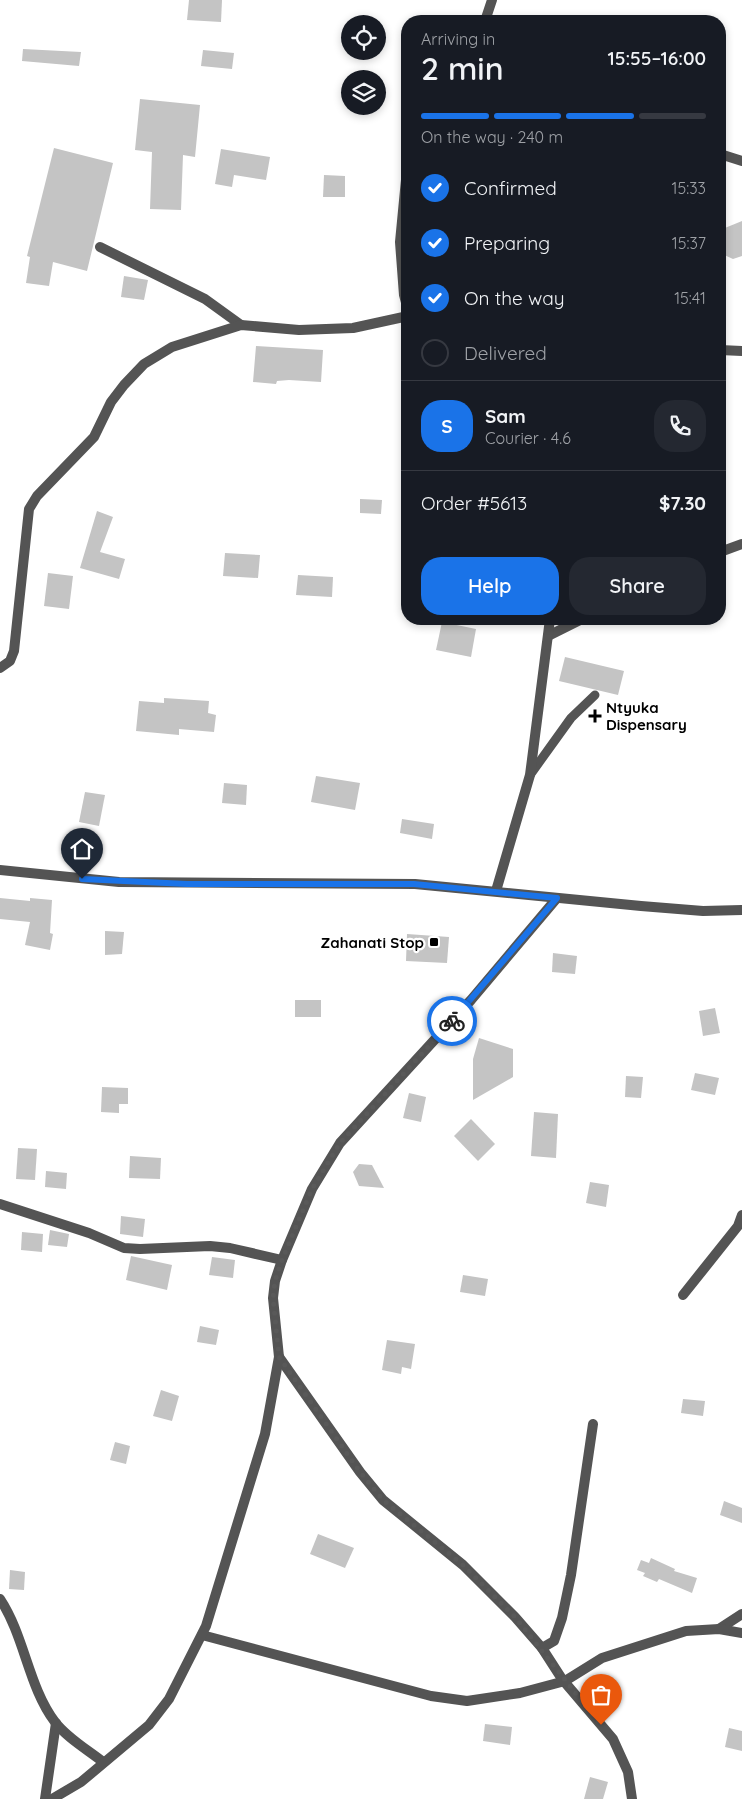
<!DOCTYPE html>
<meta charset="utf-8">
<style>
body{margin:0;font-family:Quicksand,sans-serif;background:#242831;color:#f1f3f6;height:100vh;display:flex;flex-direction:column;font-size:19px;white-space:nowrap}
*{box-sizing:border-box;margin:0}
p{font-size:16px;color:#9ea1a6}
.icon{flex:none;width:28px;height:28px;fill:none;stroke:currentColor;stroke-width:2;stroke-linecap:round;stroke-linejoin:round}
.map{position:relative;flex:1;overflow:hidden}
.sheet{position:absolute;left:401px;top:15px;width:325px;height:610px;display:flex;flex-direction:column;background:#171b24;border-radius:20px;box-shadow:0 2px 8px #0003}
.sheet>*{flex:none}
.buttons{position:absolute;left:341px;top:15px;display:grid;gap:10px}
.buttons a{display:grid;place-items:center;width:45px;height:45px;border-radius:50%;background:#171b24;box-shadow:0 2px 8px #0003;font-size:25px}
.pin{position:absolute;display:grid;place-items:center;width:42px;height:42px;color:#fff;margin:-51px -21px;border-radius:50% 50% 50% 0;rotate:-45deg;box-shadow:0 0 5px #0007}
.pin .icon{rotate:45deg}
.courier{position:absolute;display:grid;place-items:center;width:50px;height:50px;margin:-25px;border:4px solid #1a73e8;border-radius:50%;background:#fff;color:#222;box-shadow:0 1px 6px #0007}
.summary em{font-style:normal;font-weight:600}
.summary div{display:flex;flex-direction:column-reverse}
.summary{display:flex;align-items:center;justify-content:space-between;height:85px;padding:0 20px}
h1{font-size:32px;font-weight:600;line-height:38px}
.bar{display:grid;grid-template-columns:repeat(4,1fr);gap:8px 5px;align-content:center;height:60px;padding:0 20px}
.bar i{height:6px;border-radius:4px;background:#363941}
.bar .active{background:#1a73e8}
.bar p{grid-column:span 4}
.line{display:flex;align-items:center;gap:12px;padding:0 20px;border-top:1px solid #363941}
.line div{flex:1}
.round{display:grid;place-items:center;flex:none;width:52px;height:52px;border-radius:20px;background:#242831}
ol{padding:0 20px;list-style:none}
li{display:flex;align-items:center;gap:15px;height:55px}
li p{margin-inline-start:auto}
li .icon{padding:5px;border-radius:50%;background:#1a73e8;color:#fff;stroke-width:4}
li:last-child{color:#9ea1a6}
li i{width:28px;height:28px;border:2px solid #363941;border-radius:50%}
.button{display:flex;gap:10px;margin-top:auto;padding:10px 20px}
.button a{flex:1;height:58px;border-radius:20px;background:#1a73e8;color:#fff;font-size:20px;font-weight:600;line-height:58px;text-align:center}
.button a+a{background:#242831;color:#f1f3f6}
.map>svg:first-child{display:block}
.building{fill:#c4c4c4}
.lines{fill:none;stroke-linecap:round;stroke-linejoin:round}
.lane{stroke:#545454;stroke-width:9}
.street{stroke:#545454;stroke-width:10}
.done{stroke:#595959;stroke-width:5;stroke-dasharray:0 9}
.route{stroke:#1a73e8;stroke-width:6}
.poi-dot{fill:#000;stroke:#fff;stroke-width:2}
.labels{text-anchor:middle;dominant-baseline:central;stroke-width:4.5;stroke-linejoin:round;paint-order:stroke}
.poi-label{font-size:15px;font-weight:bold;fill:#000;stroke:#fff;text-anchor:start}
</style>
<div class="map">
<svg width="742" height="1799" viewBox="0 0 742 1799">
<rect width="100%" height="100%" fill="#fff"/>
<g class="building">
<polygon points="189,0 222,0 221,22 187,20"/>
<polygon points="23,49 81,52 79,66 22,61"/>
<polygon points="203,50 234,53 232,69 201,66"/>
<polygon points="140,99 200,105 195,157 183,155 181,210 150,209 152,152 135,150"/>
<polygon points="54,148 113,163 87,271 53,262 49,286 26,283 30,257 27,256"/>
<polygon points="221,149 270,157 266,180 234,175 232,187 215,184"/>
<polygon points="324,175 345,176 345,197 323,197"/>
<polygon points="742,221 742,256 733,259 720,253 720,230"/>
<polygon points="124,276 148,280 144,300 121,297"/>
<polygon points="256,346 323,350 321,382 289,380 277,381 276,384 253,382"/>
<polygon points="360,499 382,500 381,514 360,513"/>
<polygon points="97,511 113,517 100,552 125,559 119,579 80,568"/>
<polygon points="225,553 260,555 258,578 223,576"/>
<polygon points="48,573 73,576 69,609 44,606"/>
<polygon points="298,575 333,577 332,597 296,595"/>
<polygon points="442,622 476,629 471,657 436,650"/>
<polygon points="565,657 624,671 618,695 559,681"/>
<polygon points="164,698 209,701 208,713 216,715 214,732 179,729 179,735 136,731 139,701 164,703"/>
<polygon points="316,776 360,783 355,810 311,802"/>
<polygon points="224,783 247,785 246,805 222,803"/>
<polygon points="85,792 105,795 99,826 79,822"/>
<polygon points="402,819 434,824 432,839 400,833"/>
<polygon points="0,898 30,901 30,898 52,900 50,933 53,934 50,950 25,945 30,922 0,919"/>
<polygon points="105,931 124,932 122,954 105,955"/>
<polygon points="407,934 449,937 447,963 406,961"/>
<polygon points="553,953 577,956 575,974 552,972"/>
<rect x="295" y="1000" width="26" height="17"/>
<polygon points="715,1008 720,1033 703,1036 699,1011"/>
<polygon points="479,1038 513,1049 513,1077 473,1100 473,1059"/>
<polygon points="695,1073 719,1078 715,1095 691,1090"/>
<polygon points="626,1076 643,1077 641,1098 625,1097"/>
<polygon points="102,1087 128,1088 128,1104 119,1104 119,1113 101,1112"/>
<polygon points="409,1093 426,1097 421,1122 403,1118"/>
<polygon points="534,1112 558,1114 556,1158 531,1156"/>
<polygon points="471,1119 495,1144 478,1161 454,1136"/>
<polygon points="18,1148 37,1149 35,1180 16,1179"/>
<polygon points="130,1156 161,1158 160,1179 129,1178"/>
<polygon points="359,1164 372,1165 384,1188 359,1186 353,1172"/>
<polygon points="46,1171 67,1173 66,1189 45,1187"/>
<polygon points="590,1182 609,1185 606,1207 586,1203"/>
<polygon points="121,1216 145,1219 143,1237 120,1234"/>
<polygon points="50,1230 69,1234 67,1247 48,1245"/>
<polygon points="22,1232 43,1234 42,1252 21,1250"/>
<polygon points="131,1256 172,1265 167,1290 126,1280"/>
<polygon points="212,1257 235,1260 233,1278 209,1275"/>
<polygon points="463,1275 488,1279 485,1296 460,1292"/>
<polygon points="200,1326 219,1330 216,1345 197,1342"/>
<polygon points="387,1340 415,1344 411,1369 402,1367 401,1374 382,1370"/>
<polygon points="161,1390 179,1396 172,1421 153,1416"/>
<polygon points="683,1399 705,1401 703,1416 681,1413"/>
<polygon points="115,1442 130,1446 126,1464 110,1460"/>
<polygon points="724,1501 742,1508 742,1523 720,1515"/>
<polygon points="318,1534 354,1548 345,1568 310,1554"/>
<polygon points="651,1558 675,1569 674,1571 697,1578 692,1593 659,1579 657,1582 643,1576 645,1573 637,1570 641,1560 649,1563"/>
<polygon points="10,1570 25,1572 24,1590 9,1589"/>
<polygon points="485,1724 512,1727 510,1745 483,1741"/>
<polygon points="729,1728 742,1731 742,1751 725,1747"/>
<polygon points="590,1777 608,1782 603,1799 584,1799"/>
</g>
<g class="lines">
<polyline class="lane" points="530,775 571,718 595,695"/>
<g class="street">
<polyline points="485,21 492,0"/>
<polyline points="720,154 742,161"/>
<polyline points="408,159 400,242 404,295 408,310"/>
<polyline points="100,247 205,299 241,325"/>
<polyline points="720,350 742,351"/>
<polyline points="720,552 742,544"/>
<polyline points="548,636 582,619"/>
<polyline points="0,668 10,661 14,651 29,509 37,496 94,437 111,402 124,385 144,364 172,347 241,325 299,330 353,328 408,316"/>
<polyline points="0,870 119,882 415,884 641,906 703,911 742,910"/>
<polyline points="496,891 530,775 550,619"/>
<polyline points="0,1204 89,1233 124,1248 140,1249 210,1246 230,1248 282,1260"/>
<polyline points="683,1295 738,1226 742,1215"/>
<polyline points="279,1357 360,1472 383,1500 463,1565 515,1617 542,1648 562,1679 613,1739 628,1772 632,1799"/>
<path d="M0,1599C25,1637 28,1686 55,1722C67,1738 88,1750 103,1762"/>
<polyline points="719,1629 742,1614"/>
<polyline points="202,1635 431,1696 467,1701 520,1693 565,1681 602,1658 686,1631 719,1629 742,1633"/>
<polyline points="542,1648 554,1641 562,1618 571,1575 593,1424"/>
<polyline points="45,1799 56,1723"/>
<polyline points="52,1799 81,1782 149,1725 169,1699 206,1626 265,1434 279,1357 273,1298 275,1281 282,1260 312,1189 340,1143 471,1000 557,898"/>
</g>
</g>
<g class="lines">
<polyline class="done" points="452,1021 340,1143 312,1189 282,1260 275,1281 273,1298 279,1357 360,1472 383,1500 463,1565 515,1617 601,1725"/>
<polyline class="route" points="82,879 187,884 414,884 557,898 452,1021"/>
</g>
<g class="poi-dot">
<path d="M592.5 708.5h5v5h5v5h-5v5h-5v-5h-5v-5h5z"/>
<rect x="429" y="937" width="10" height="10" rx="2.5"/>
</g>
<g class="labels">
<g class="poi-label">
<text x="606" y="707">Ntyuka<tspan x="606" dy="17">Dispensary</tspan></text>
<text x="424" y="942" text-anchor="end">Zahanati Stop</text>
</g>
</g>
</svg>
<div class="buttons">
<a><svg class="icon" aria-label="locate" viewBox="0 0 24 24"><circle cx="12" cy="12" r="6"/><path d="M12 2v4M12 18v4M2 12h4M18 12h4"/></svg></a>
<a><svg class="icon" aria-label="layers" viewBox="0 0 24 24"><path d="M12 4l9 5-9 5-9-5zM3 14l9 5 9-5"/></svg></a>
</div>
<div class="pin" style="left:601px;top:1725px;background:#ea580c"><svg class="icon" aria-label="bag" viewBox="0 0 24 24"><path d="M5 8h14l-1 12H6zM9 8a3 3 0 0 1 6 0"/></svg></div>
<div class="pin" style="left:82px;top:879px;background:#1f2937"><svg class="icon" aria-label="home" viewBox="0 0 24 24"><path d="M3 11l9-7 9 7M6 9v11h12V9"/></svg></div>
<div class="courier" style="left:452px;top:1021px"><svg class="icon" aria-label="bike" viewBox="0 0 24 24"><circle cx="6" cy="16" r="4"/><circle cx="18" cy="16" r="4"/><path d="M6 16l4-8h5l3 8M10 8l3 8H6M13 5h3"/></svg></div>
<section class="sheet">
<div class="summary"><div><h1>2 min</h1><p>Arriving in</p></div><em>15:55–16:00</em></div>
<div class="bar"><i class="active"></i><i class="active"></i><i class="active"></i><i></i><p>On the way · 240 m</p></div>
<ol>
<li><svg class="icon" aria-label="check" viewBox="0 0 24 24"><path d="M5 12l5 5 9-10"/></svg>Confirmed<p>15:33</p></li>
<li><svg class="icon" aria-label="check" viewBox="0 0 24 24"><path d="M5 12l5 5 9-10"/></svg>Preparing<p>15:37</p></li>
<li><svg class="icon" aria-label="check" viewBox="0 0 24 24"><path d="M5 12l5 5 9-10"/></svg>On the way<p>15:41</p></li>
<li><i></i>Delivered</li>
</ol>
<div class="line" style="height:90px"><b class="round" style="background:#1a73e8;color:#fff">S</b><div><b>Sam</b><p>Courier · 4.6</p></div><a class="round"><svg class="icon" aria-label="phone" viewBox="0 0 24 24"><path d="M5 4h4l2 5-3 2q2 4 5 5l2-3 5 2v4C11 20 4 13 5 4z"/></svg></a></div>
<div class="line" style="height:65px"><div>Order #5613</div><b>$7.30</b></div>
<div class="button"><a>Help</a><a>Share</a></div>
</section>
</div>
